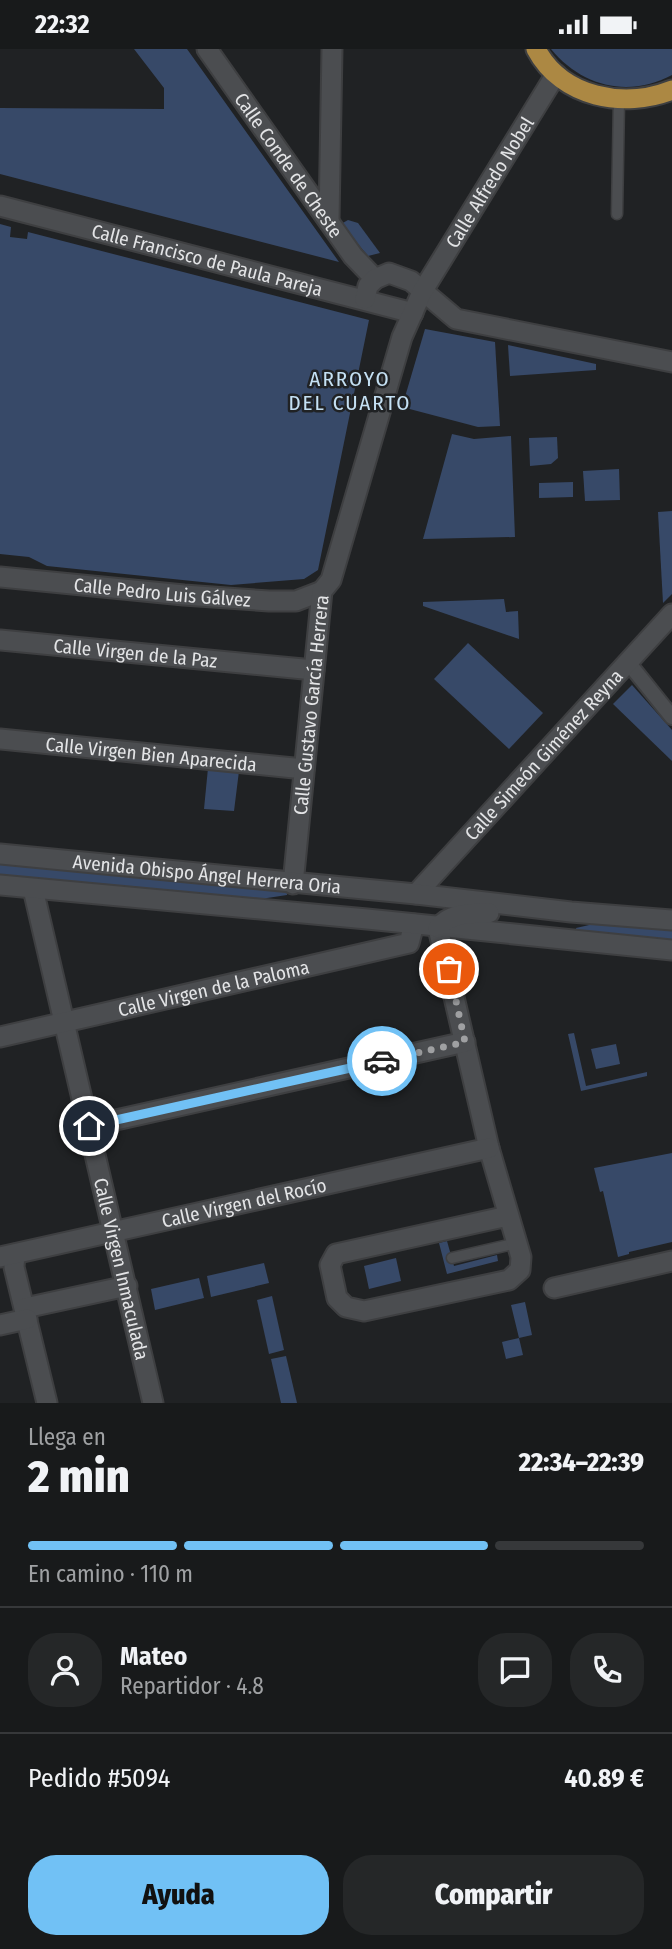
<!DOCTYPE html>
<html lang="es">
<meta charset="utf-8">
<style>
body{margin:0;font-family:"Fira Sans Condensed",sans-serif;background:#252728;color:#f1f3f6;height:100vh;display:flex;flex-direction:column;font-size:26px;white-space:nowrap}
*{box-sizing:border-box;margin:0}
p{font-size:23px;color:#9fa1a3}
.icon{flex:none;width:38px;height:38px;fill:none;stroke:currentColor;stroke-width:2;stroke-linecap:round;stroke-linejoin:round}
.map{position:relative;height:1354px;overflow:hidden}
.details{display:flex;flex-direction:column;background:#181a1b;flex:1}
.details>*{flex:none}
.pin{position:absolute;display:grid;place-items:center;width:60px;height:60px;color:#fff;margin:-30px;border:4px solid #fff;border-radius:50%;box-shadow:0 2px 7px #0007}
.courier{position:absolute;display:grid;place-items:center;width:70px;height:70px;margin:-35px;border:5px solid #71c1f5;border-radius:50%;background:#fff;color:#222;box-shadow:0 2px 9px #0007}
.head em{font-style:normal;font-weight:800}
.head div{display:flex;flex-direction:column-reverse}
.head{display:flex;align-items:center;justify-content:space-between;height:119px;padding:0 28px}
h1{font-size:46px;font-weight:800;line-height:52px}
.bar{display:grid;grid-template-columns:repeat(4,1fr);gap:10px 7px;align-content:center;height:84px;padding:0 28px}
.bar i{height:9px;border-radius:5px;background:#36383a}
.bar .on{background:#71c1f5}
.bar p{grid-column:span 4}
.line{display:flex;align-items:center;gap:18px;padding:0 28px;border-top:2px solid #36383a}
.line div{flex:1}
.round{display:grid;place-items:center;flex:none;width:74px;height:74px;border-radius:28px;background:#252728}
.cta{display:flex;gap:14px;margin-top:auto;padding:14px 28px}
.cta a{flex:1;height:80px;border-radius:28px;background:#71c1f5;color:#111;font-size:28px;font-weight:800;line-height:80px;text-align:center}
.cta a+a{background:#252728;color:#f1f3f6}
.status{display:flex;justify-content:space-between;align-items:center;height:49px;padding:0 35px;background:#181a1b;direction:ltr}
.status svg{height:19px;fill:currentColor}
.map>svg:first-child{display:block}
.green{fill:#374968}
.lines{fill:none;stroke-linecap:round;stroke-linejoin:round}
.service-casing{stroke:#3e3f41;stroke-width:13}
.pedestrian-casing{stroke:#3e3f41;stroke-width:18}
.minor-casing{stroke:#3e3f41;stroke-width:23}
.secondary-casing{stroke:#3e3f41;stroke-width:23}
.primary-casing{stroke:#3e3f41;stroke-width:23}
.service{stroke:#4b4d50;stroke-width:10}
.pedestrian{stroke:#4b4d50;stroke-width:14}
.minor{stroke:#4b4d50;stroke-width:19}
.secondary{stroke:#4b4d50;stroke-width:19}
.primary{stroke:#ac8843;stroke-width:19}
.done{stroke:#9fa0a2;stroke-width:7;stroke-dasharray:0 12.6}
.route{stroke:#71c1f5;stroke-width:9}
.labels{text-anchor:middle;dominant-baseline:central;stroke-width:5;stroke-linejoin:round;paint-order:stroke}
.street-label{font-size:19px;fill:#e3e4e6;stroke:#202224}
.neighbourhood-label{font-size:21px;letter-spacing:2px;fill:#c5e1f4;stroke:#202224}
</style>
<div class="status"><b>22:32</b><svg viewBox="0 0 49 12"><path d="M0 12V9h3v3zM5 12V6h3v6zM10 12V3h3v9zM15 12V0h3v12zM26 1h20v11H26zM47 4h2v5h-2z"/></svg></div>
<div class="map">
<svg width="672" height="1354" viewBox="0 0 672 1354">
<rect width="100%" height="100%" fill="#202224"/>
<g class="green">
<polygon points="134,0 187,0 339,213 0,125 0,59 164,60 164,39"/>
<path d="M551,0H672V26C629,49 582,38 551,0Z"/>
<polygon points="348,171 358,174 380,204 368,207 341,175"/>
<polygon points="0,175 11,178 10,188 27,190 28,183 369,271 318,521 304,530 231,536 47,517 29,508 0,505"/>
<polygon points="425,280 495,293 500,377 478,378 402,358"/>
<polygon points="508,296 596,315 596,321 510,327"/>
<polygon points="452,385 474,390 511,387 515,488 423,490"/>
<polygon points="557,388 558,409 551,415 530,417 529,389"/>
<polygon points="619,420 620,451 585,452 583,422"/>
<polygon points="573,433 573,448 539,449 539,434"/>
<polygon points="672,462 672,545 663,554 658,463"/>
<polygon points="504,550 506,563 518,562 519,590 423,557 423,553"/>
<polygon points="468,594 543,664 509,700 434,630"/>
<polygon points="632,636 672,681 672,712 613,655"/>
<polygon points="208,719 239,722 234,762 204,760"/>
<polygon points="0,815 287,843 287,846 254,851 0,827"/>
<polygon points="598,874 672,881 672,894 577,884 576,879"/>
<polygon points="574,984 586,1037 647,1023 647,1027 581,1042 568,985"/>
<polygon points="616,995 620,1015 596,1020 591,1000"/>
<polygon points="672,1104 672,1193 629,1203 629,1205 618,1208 603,1142 600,1143 594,1119"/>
<polygon points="447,1192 454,1217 497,1206 498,1212 447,1225 439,1194"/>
<polygon points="396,1209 401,1232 369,1240 364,1217"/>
<polygon points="264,1214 269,1234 211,1248 207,1227"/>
<polygon points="199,1229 204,1249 155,1261 151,1240"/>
<polygon points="272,1247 284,1301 269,1305 257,1251"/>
<polygon points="525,1253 532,1286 519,1289 523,1306 506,1310 502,1293 519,1289 511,1256"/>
<polygon points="286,1307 297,1354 281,1354 271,1310"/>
</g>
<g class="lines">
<defs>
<g id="service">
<polyline points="617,165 619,51"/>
<polyline points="452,1209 517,1194"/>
</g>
<polyline id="pedestrian" points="627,612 672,668"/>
<g id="minor">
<path id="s1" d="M207,0L353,207L375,230"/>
<path id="s2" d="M0,157L413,264"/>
<polyline points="329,171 332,0"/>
<polyline points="365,250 368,237 375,230 389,224 411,232 456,270 672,313"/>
<path id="s3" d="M0,528L184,546L269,552H296L322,542"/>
<path id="s4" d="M0,591L314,621"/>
<path id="s5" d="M0,690L304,720"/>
<path id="s6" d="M293,835L322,542L331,531L402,288L422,243L556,25"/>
<path id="s7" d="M33,840L153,1354"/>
<path id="s8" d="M416,845L672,565"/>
<polyline points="438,879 489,1099 521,1208 520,1221 509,1231 364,1262 346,1258 337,1249 330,1216 336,1205 508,1167"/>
<path id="s9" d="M0,988L409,894L414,875"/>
<polyline points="89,1077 465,993"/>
<polyline points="15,1205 14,1218 47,1354"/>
<path id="s10" d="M0,1208L489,1099"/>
<polyline points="554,1239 672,1212"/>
<polyline points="25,1259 127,1237"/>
<polyline points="0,1276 27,1270"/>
</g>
<g id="secondary">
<path id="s11" d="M0,805L416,845L571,863L672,871"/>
<polyline points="0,836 367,870 672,901"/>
<path d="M438,879C451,863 470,865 489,864"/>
</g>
<path id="primary" d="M536,0C562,49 624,60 672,41"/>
</defs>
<use href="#service" class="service-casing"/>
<use href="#pedestrian" class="pedestrian-casing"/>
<use href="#minor" class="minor-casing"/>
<use href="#secondary" class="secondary-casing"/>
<use href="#primary" class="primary-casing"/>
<use href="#service" class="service"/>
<use href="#pedestrian" class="pedestrian"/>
<use href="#minor" class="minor"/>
<use href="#secondary" class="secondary"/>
<use href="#primary" class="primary"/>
</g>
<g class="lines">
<polyline class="done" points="382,1012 465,993 449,920"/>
<polyline class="route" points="89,1077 382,1012"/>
</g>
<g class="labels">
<g class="street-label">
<text stroke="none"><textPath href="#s1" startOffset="142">Calle Conde de Cheste</textPath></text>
<text stroke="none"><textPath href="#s6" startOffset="740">Calle Alfredo Nobel</textPath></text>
<text stroke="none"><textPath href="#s2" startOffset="214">Calle Francisco de Paula Pareja</textPath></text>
<text stroke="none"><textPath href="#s3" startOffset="163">Calle Pedro Luis Gálvez</textPath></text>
<text stroke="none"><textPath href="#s4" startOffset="136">Calle Virgen de la Paz</textPath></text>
<text stroke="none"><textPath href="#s6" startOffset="180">Calle Gustavo García Herrera</textPath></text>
<text stroke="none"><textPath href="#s8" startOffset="189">Calle Simeón Giménez Reyna</textPath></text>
<text stroke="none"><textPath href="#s5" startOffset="152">Calle Virgen Bien Aparecida</textPath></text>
<text stroke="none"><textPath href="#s11" startOffset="208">Avenida Obispo Ángel Herrera Oria</textPath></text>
<text stroke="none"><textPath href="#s9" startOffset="219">Calle Virgen de la Paloma</textPath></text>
<text stroke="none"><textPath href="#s10" startOffset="250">Calle Virgen del Rocío</textPath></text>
<text stroke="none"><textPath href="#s7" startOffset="390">Calle Virgen Inmaculada</textPath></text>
</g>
<g class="neighbourhood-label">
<text x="350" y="330">ARROYO<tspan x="350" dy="24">DEL CUARTO</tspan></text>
</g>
</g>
</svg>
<div class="pin" style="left:449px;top:920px;background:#ea580c"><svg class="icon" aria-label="bag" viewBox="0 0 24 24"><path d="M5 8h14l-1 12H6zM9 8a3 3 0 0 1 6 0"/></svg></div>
<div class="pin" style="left:89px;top:1077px;background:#1f2937"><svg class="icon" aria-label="home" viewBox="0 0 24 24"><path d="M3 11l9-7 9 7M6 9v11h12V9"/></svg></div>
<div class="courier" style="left:382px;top:1012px"><svg class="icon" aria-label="car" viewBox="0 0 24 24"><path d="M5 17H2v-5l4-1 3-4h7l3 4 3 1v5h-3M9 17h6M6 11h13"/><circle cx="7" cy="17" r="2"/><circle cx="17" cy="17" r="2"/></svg></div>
</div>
<section class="details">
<div class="head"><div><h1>2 min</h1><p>Llega en</p></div><em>22:34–22:39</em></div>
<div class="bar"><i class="on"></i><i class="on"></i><i class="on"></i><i></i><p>En camino · 110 m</p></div>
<div class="line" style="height:126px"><a class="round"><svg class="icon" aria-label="person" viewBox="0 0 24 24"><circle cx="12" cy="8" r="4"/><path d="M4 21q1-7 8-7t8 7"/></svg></a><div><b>Mateo</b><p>Repartidor · 4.8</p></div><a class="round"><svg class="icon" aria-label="chat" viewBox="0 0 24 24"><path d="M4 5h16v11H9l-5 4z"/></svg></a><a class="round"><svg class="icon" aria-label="phone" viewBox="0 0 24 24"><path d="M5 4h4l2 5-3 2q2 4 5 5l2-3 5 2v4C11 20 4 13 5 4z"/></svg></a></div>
<div class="line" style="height:91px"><div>Pedido #5094</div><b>40.89 €</b></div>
<div class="cta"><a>Ayuda</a><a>Compartir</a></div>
</section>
